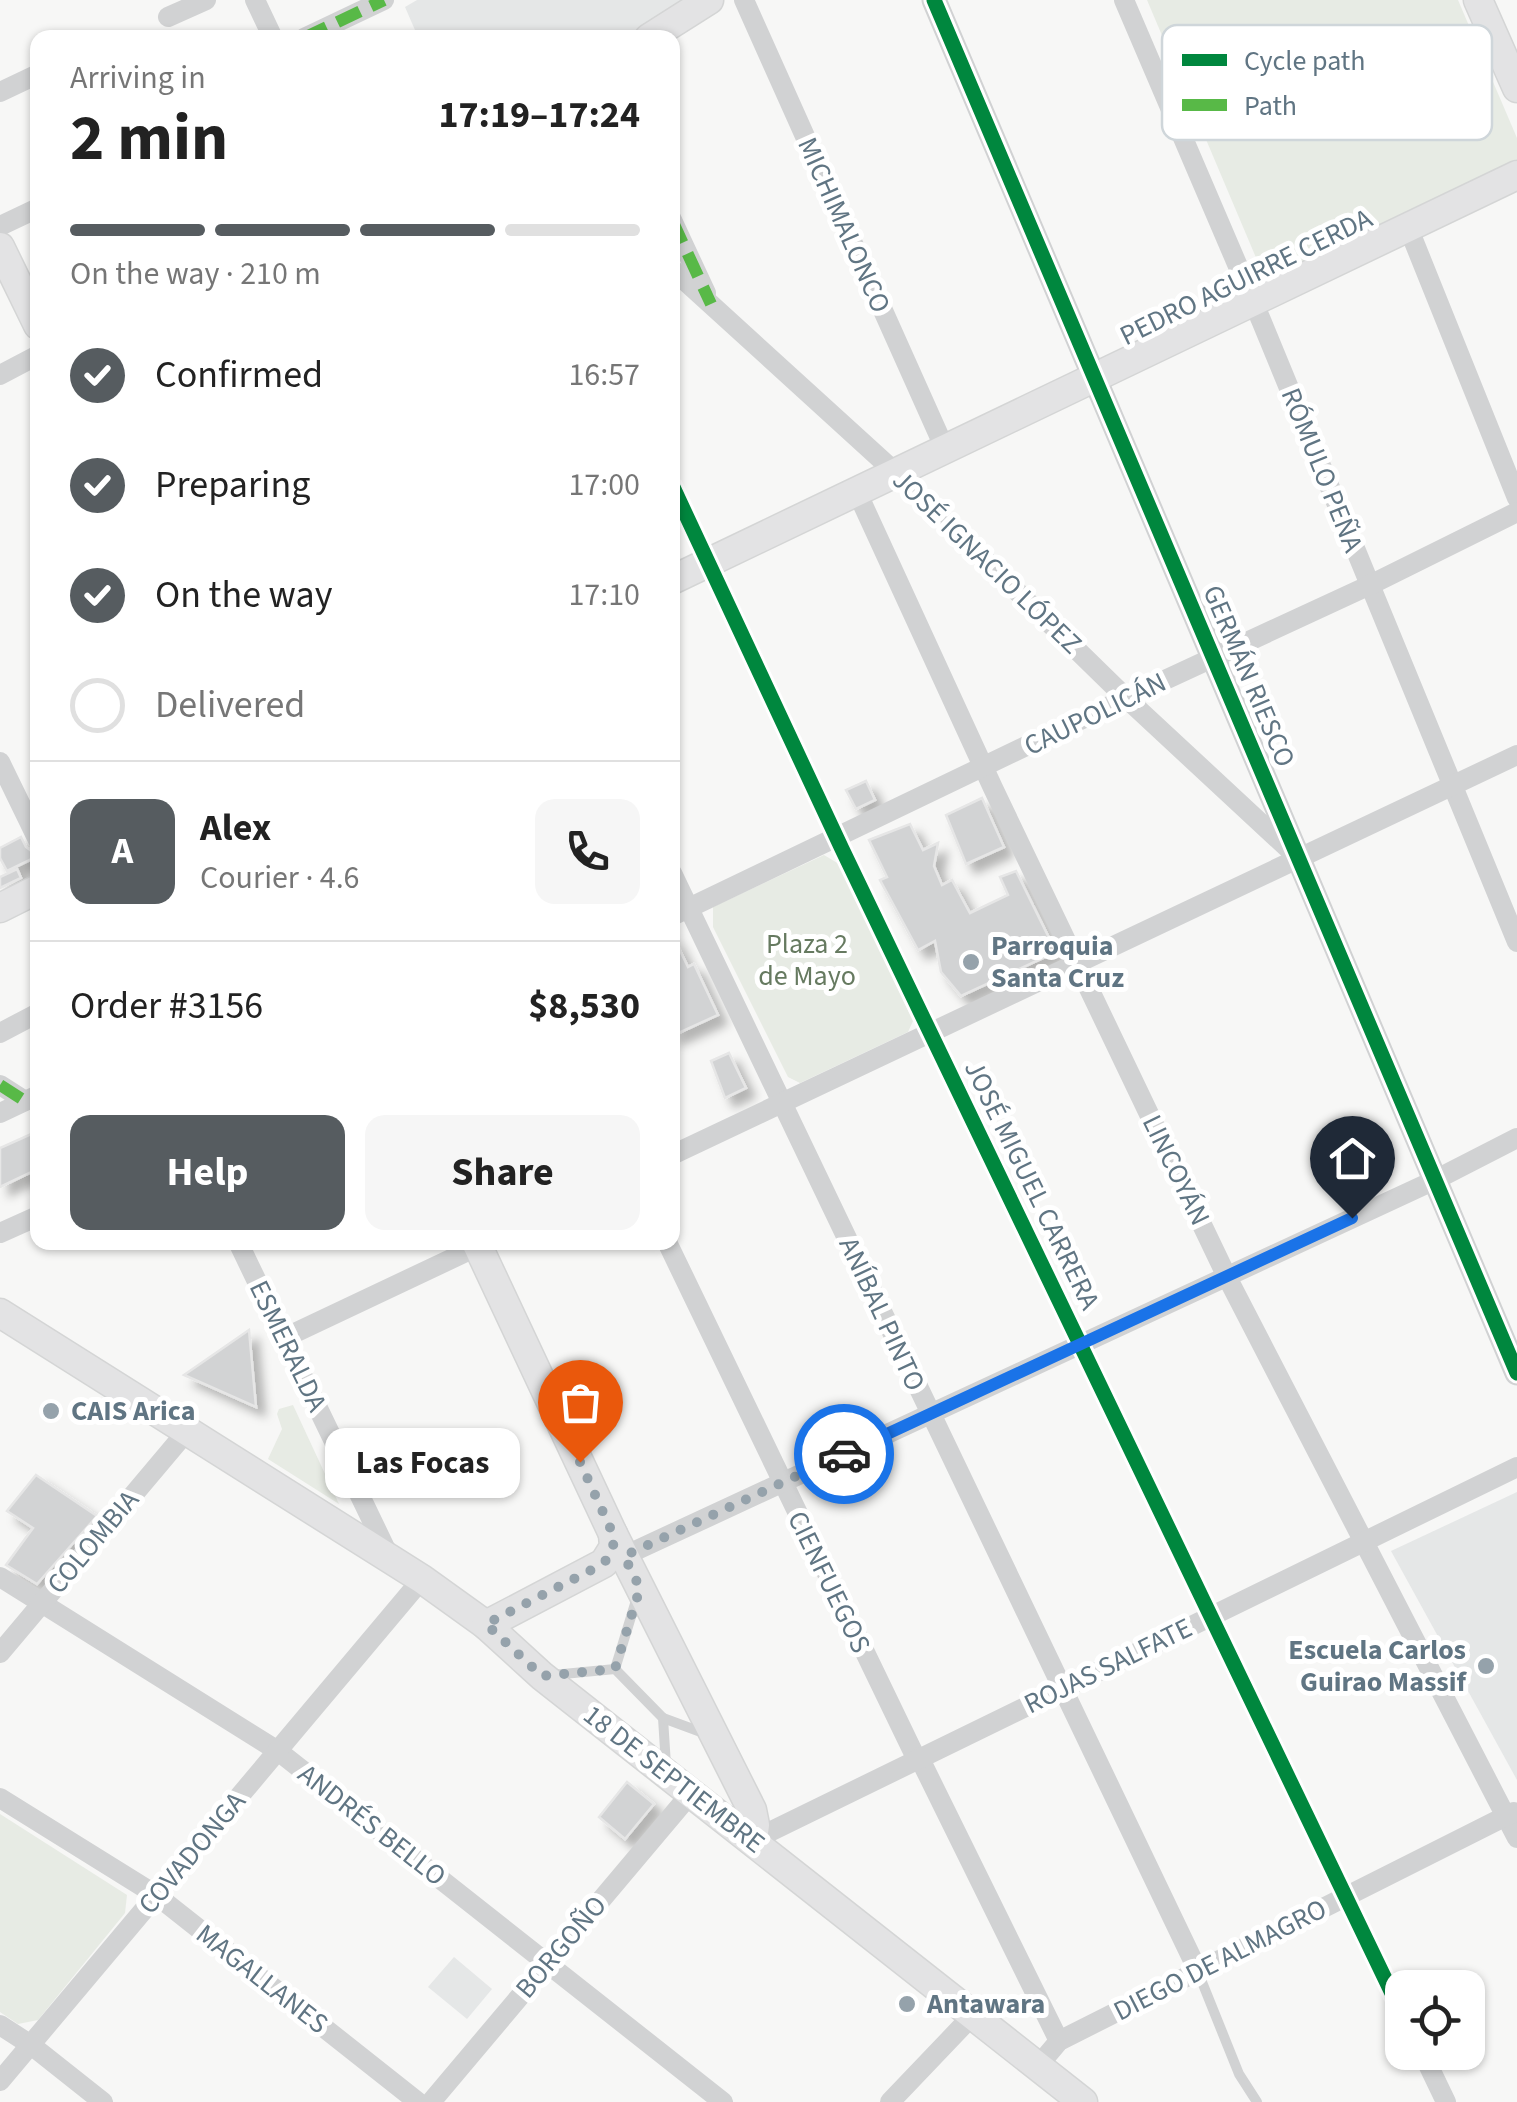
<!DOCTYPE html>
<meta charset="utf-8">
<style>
body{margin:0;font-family:"Source Sans 3",sans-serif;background:#f6f6f6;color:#222;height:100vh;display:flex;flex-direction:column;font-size:38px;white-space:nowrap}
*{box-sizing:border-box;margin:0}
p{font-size:32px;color:#767676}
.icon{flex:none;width:55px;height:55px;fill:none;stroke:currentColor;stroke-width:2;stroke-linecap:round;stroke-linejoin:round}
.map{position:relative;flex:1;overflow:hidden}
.side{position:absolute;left:30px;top:30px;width:650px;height:1220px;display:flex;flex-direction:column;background:#fff;border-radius:20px;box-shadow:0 2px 8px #0004}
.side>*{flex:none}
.tools{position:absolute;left:1385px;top:1970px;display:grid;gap:20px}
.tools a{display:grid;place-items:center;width:100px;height:100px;border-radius:20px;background:#fff;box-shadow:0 2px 8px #0004;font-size:50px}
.pin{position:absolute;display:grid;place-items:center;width:85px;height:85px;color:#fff;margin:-102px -42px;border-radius:50% 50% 50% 0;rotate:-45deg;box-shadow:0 0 10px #0007}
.pin .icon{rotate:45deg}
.courier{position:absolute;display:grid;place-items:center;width:100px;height:100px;margin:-50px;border:8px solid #1a73e8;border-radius:50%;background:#fff;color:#222;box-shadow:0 2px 12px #0007}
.bubble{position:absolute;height:70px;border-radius:20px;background:#fff;box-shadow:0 2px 8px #0004;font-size:32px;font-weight:700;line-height:70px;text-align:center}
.summary em{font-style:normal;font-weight:700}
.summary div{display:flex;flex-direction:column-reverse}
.summary{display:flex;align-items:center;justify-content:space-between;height:170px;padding:0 40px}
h1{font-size:65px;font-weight:700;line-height:75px}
.bar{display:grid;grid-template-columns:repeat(4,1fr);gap:15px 10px;align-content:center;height:120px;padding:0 40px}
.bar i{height:12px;border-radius:8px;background:#e0e0e0}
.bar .active{background:#565c60}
.bar p{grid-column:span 4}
.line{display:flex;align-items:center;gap:25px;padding:0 40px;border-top:2px solid #e0e0e0}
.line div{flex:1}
.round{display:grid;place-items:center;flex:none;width:105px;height:105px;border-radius:20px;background:#f6f6f6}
ol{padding:0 40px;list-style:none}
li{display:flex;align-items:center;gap:30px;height:110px}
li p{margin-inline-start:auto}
li .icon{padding:10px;border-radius:50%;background:#565c60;color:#fff;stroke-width:4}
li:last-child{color:#767676}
li i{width:55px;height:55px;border:5px solid #e0e0e0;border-radius:50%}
.action{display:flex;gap:20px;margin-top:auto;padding:20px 40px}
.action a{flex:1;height:115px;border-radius:20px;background:#565c60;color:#fff;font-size:40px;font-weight:700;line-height:115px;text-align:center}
.action a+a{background:#f6f6f6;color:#222}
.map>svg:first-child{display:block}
.built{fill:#e5e7e7}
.green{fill:#e7ebe4}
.building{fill:#d2d3d4;stroke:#e6e6e6;stroke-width:2.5;filter:url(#shadow)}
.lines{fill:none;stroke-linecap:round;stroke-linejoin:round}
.secondary-casing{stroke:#d4d5d5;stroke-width:31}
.service{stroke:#d1d2d3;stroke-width:10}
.minor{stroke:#d1d2d3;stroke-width:20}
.tertiary{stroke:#d1d2d3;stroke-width:25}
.secondary{stroke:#e3e3e4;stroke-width:28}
.quiet{stroke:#58b947;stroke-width:12;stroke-dasharray:25 12;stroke-linecap:butt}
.cycleway-casing{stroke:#fff;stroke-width:21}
.cycleway{stroke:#00873e;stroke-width:15}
.done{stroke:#95a2ab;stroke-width:10;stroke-dasharray:0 18}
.route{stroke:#1a73e8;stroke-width:12}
.poi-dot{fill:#95a2ab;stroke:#fff;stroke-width:4}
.labels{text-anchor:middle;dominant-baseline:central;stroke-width:10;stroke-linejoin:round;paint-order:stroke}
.street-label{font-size:28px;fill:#607583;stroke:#fff}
.park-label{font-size:28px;fill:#667a60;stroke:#fff}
.poi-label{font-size:28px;font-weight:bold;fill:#607583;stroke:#fff;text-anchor:start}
.key{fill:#fff;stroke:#cfd6da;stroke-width:2.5}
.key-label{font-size:28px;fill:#607583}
</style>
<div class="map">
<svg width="1517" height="2102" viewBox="0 0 1517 2102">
<defs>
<filter id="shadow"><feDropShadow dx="9" dy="9" stdDeviation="5" flood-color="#0004"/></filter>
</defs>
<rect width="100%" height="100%" fill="#f7f7f6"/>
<g class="built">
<polygon points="417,0 689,0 624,38 418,37 405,7"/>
<polygon points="1517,1492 1517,1780 1391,1551"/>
<polygon points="454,1957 492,1989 467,2019 428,1987"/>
</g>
<g class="green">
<polygon points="1147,0 1458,0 1517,138 1517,166 1268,286"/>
<polygon points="824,855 839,864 913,1021 908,1032 800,1083 788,1077 713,927 713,907"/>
<polygon points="293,1405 339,1504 268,1459 282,1429 277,1414 279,1409"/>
<polygon points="0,1814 127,1895 125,1913 38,2020 18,2024 0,2012"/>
</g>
<g class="building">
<polygon points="866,781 875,800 856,809 846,790"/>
<polygon points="982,798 1004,847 966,864 946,815"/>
<polygon points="910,824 923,850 938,843 934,866 942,885 952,880 970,913 1008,895 1000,877 1016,871 1056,952 961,996 941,972 935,941 918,950 880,880 887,877 869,840"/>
<polygon points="21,837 26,847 38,856 7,871 0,858 0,848"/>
<polygon points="17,869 21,878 0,888 0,877"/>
<polygon points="672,934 688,967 694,964 718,1015 672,1036"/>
<polygon points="729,1053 746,1088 725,1098 711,1061"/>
<polygon points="38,1131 38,1169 0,1187 0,1148"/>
<polygon points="249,1330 256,1407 184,1375"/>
<polygon points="36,1475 97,1516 37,1584 6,1565 33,1528 7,1511"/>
<polygon points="627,1782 654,1804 625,1839 599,1817"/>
</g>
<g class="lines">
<defs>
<g id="secondary">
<polyline points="1478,0 1517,88"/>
<polyline points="649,38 709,0"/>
<polyline points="0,247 38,325"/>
<polyline points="672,580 1517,175"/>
<polyline points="0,908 38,889"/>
<polyline points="476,1242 613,1534 752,1810 755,1825 753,1840"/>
<polyline points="0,1313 422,1579 486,1625 542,1676 1083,2102"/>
<polyline points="486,1625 604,1563 614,1547 613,1534"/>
</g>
</defs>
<use href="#secondary" class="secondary-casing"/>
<g class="service">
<polyline points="615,1669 638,1594"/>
<polyline points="553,1675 615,1669 663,1718 666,1765"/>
<polyline points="663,1718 709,1735"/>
<polyline points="1198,1972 1239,2074 1257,2102"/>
</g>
<g class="minor">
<polyline points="255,0 273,38"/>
<polyline points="744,0 945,449"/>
<polyline points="1124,0 1261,320 1517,942"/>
<polyline points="168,17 206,0"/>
<polyline points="304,38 384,0"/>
<polyline points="0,92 38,74"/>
<polyline points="672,220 706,293"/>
<polyline points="0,226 38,208"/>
<polyline points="1408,227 1517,498"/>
<polyline points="672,269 896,473 1126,698 1294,854"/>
<polyline points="0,375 38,355"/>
<polyline points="672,485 842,849 1402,2014"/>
<polyline points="857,492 993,788 1227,1277 1517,1838"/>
<polyline points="0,762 38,840"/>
<polyline points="672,873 1198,1971"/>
<polyline points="672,916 1126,698 1370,585 1517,512"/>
<polyline points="0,1033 38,1013"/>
<polyline points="0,1085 25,1101"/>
<polyline points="0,1113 38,1095"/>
<polyline points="672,1155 1517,755"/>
<polyline points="0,1233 38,1216"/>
<polyline points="238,1242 390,1558"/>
<polyline points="667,1242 916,1758"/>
<polyline points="284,1338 487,1242"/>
<polyline points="624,1556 1435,1180 1517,1138"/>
<polyline points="0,1577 278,1751 723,2102"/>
<polyline points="0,1653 187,1431"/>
<polyline points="919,1757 1059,2041"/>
<polyline points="0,1798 156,1895 418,2102"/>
<polyline points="753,1840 1517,1467"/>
<polyline points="0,2025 31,2045 103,2102"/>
<polyline points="1422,2052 1446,2102"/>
<polyline points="1038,2066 1059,2041 1514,1812"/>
<polyline points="0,2081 422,1579"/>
<polyline points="431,2102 692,1792"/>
<polyline points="890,2102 973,2015"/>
</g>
<polyline class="tertiary" points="934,0 1517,1373"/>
<use href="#secondary" class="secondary"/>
<g class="quiet">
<polyline points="304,38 384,0"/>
<polyline points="672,220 711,304"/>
<polyline points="0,1085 25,1101"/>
</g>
<defs>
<g id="cycleway">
<polyline points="934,0 1517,1373"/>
<polyline points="672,485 842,849 1402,2014"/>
</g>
</defs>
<use href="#cycleway" class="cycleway-casing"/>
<use href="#cycleway" class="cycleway"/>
</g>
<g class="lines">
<path class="done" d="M580,1462L613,1534C615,1548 611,1558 599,1566L486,1624L542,1676L615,1669L640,1588L624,1556L844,1454"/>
<polyline class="route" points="844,1454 1352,1218"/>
</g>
<g class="poi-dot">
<circle cx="971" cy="962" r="10"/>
<circle cx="51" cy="1411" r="10"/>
<circle cx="1486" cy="1666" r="10"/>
<circle cx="907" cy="2004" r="10"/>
</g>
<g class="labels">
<g class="street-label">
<text transform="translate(844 225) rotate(66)">MICHIMALONCO</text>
<text transform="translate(1246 277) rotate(-26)">PEDRO AGUIRRE CERDA</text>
<text transform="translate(1322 470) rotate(68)">RÓMULO PEÑA</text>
<text transform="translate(987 562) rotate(44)">JOSÉ IGNACIO LÓPEZ</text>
<text transform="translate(1249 676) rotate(67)">GERMÁN RIESCO</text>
<text transform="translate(1095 714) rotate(-26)">CAUPOLICÁN</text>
<text transform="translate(1176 1170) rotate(64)">LINCOYÁN</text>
<text transform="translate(1032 1185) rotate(64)">JOSÉ MIGUEL CARRERA</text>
<text transform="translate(882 1314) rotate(65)">ANÍBAL PINTO</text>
<text transform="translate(288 1346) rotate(64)">ESMERALDA</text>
<text transform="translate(93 1542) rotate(-50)">COLOMBIA</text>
<text transform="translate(829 1582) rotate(64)">CIENFUEGOS</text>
<text transform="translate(1108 1666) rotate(-26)">ROJAS SALFATE</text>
<text transform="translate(674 1779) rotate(38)">18 DE SEPTIEMBRE</text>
<text transform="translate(372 1825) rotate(38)">ANDRÉS BELLO</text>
<text transform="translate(192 1853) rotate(-50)">COVADONGA</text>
<text transform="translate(561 1947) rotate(-50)">BORGOÑO</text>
<text transform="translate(1220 1960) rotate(-27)">DIEGO DE ALMAGRO</text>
<text transform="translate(262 1979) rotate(38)">MAGALLANES</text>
</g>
<g class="park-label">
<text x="807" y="944">Plaza 2<tspan x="807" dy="32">de Mayo</tspan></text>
</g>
<g class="poi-label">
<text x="991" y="946">Parroquia<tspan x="991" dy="32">Santa Cruz</tspan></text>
<text x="71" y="1411">CAIS Arica</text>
<text x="1466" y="1650" text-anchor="end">Escuela Carlos<tspan x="1466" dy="32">Guirao Massif</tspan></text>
<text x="927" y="2004">Antawara</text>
</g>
</g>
<rect x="1162" y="25" width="330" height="115" rx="15" class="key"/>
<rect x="1182" y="54" width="45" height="12" fill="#00873e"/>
<rect x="1182" y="99" width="45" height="12" fill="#58b947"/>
<g class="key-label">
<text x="1244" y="70">Cycle path</text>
<text x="1244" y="115">Path</text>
</g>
</svg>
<div class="tools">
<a><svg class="icon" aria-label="locate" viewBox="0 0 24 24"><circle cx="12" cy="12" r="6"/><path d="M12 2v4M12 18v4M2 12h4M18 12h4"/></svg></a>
</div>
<div class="pin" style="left:580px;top:1462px;background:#ea580c"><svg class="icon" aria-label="bag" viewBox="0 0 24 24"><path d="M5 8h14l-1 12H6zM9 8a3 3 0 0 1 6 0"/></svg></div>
<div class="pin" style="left:1352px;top:1218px;background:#1f2937"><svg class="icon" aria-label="home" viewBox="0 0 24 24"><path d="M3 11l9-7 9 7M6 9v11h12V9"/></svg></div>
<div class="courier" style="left:844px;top:1454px"><svg class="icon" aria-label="car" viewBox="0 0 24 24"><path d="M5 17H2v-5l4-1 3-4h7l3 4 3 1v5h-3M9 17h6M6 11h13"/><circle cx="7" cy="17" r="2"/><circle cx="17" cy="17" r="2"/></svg></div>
<div class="bubble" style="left:325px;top:1428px;width:195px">Las Focas</div>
<section class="side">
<div class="summary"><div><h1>2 min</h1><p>Arriving in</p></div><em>17:19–17:24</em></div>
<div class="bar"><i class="active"></i><i class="active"></i><i class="active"></i><i></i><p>On the way · 210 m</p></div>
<ol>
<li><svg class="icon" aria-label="check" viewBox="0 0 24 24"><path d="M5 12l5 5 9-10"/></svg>Confirmed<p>16:57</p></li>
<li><svg class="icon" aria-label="check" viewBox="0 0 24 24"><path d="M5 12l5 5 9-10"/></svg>Preparing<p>17:00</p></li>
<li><svg class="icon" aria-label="check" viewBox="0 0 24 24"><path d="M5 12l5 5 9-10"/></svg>On the way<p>17:10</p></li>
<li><i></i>Delivered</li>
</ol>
<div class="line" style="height:180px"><b class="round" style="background:#565c60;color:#fff">A</b><div><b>Alex</b><p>Courier · 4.6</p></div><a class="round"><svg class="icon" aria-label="phone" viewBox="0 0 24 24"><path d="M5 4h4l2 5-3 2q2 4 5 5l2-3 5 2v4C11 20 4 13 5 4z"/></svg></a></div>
<div class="line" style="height:130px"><div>Order #3156</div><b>$8,530</b></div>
<div class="action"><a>Help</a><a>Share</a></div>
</section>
</div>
